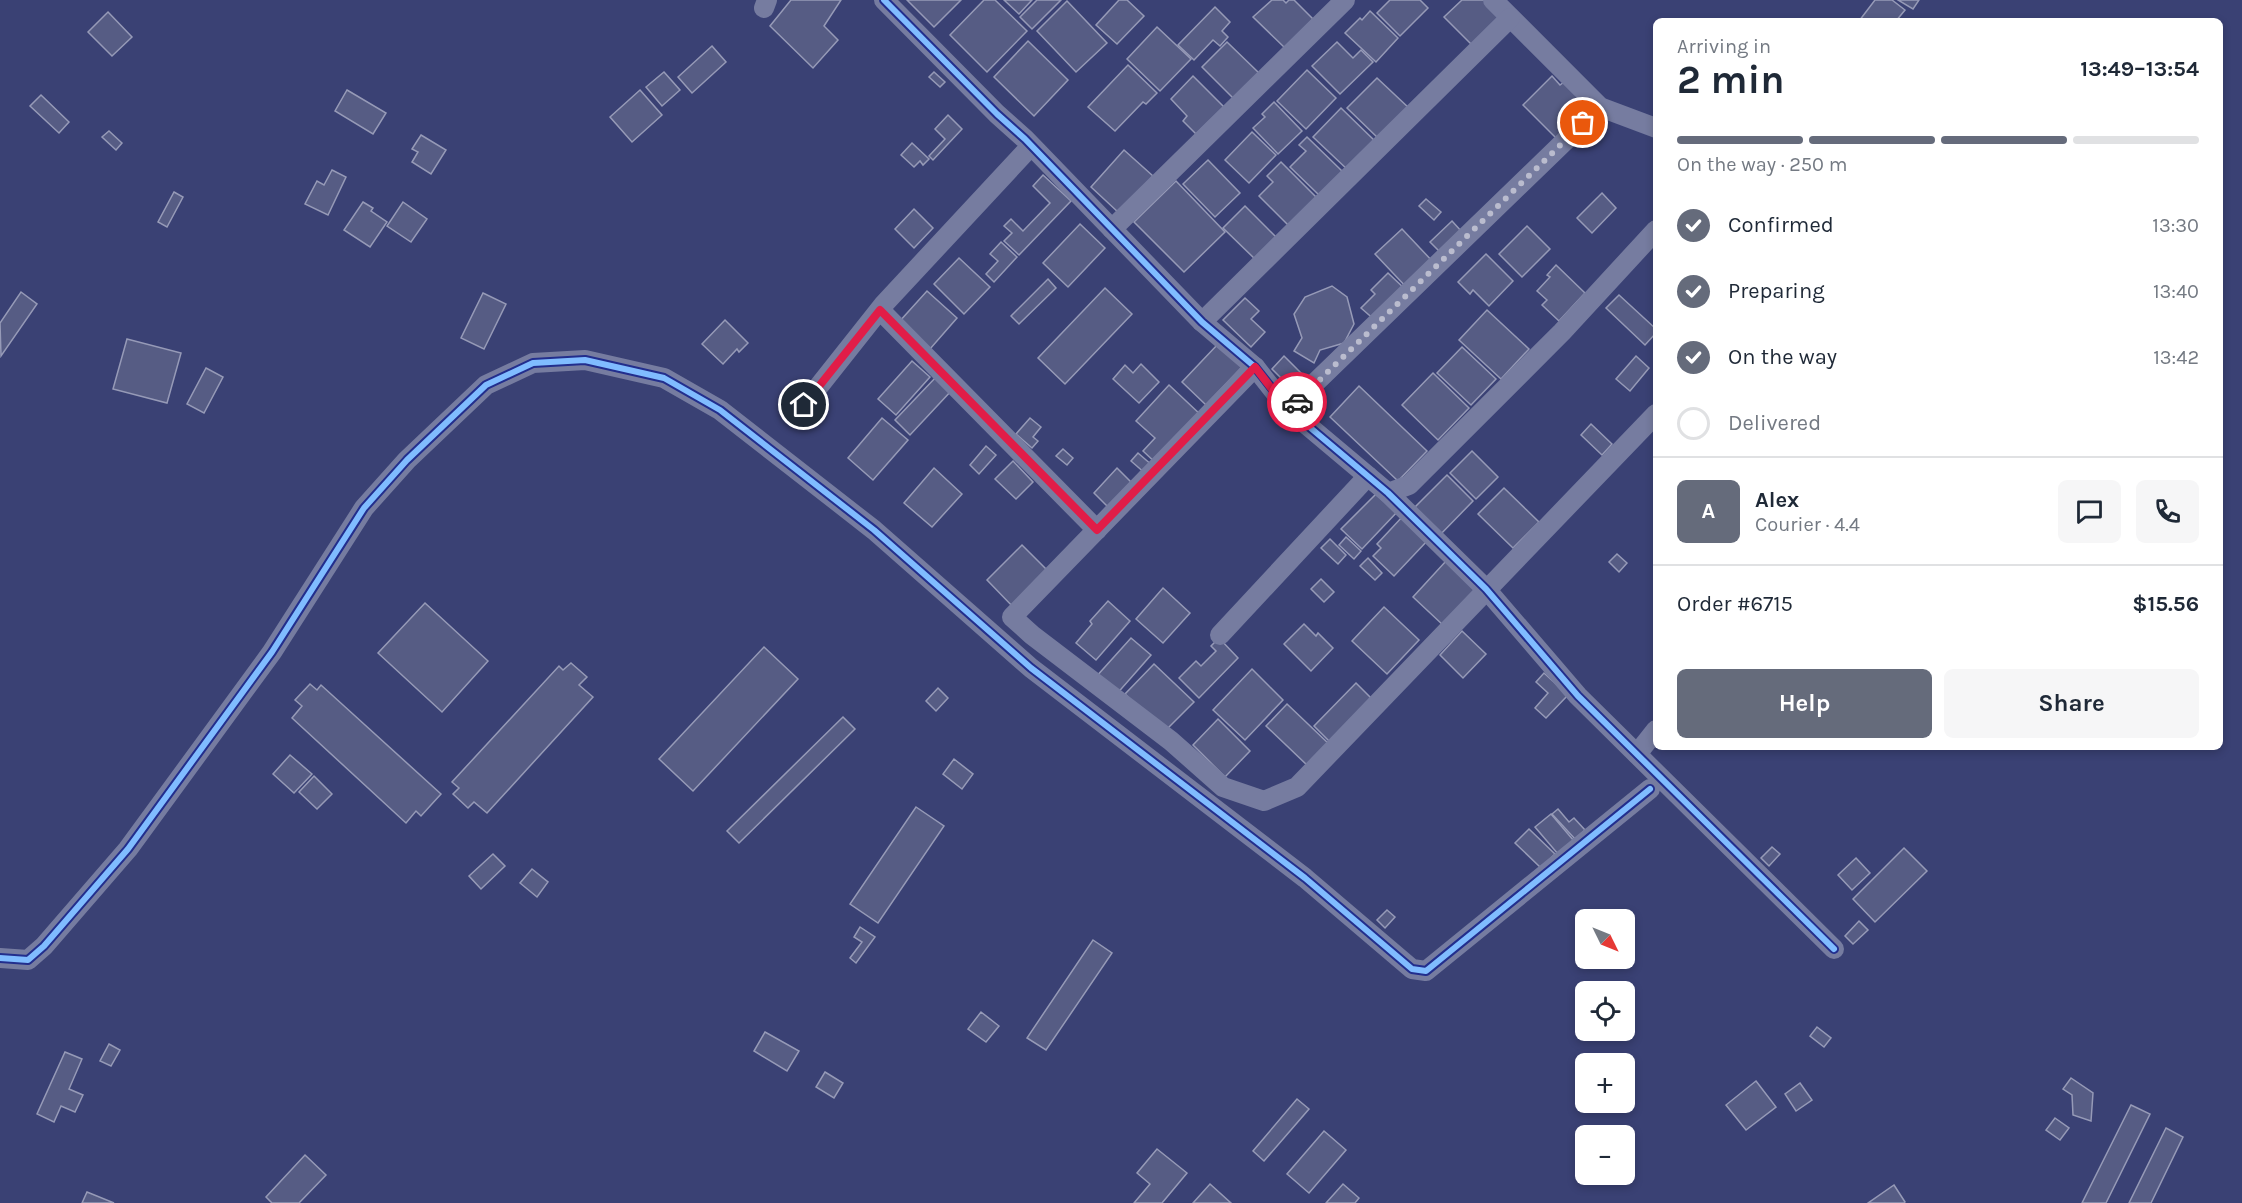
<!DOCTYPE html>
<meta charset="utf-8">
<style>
body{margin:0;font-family:Karla,sans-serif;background:#f6f6f7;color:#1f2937;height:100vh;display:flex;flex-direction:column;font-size:22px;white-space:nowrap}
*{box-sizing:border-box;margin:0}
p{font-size:20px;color:#747a83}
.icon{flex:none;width:33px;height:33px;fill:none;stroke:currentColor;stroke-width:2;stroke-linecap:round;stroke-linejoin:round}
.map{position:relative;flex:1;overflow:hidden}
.drawer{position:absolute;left:1653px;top:18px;width:570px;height:732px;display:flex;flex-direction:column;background:#fff;border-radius:9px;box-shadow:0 3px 9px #0003}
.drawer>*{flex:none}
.needle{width:39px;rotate:133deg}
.controls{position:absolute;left:1575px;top:909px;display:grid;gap:12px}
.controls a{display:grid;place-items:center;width:60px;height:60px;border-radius:9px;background:#fff;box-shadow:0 3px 9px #0003;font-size:30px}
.pin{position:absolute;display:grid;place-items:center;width:51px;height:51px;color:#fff;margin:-26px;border:3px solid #fff;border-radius:50%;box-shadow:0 2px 6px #0007}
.courier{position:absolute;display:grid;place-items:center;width:60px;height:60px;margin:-30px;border:4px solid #e11d48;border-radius:50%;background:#fff;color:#222;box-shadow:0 2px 8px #0007}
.overview em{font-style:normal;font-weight:700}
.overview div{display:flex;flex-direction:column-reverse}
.overview{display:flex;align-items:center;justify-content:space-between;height:102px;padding:0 24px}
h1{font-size:39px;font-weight:700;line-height:45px}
.bar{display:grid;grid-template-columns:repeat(4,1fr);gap:9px 6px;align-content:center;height:72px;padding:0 24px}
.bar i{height:8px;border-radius:4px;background:#e0e1e3}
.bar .active{background:#656b7b}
.bar p{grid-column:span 4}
.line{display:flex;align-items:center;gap:15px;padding:0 24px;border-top:2px solid #e0e1e3}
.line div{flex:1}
.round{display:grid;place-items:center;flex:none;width:63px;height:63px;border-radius:9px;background:#f6f6f7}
ol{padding:0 24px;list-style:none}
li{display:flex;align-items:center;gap:18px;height:66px}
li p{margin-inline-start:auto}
li .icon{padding:6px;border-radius:50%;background:#656b7b;color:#fff;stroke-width:4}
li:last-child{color:#747a83}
li i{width:33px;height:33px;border:3px solid #e0e1e3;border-radius:50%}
.cta{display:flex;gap:12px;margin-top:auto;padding:12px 24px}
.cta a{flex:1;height:69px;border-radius:9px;background:#656b7b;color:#fff;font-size:24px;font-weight:700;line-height:69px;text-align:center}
.cta a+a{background:#f6f6f7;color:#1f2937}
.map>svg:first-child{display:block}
.building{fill:#565c84;stroke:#969ab7;stroke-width:1.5}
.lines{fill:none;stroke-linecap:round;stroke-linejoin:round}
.street{stroke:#767ca0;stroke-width:20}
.cycleway-casing{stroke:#222e8d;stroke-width:10}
.cycleway{stroke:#80bcff;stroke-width:6}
.done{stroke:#babcce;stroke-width:6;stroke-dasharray:0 10.8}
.route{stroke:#e11d48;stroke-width:8}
</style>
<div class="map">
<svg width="2242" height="1203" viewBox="0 0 2242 1203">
<rect width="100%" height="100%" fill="#3a4174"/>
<g class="building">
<polygon points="791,0 841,0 824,26 838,40 813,68 770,26"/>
<polygon points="907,0 961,0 934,27"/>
<polygon points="984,0 995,0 1027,31 987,72 950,35"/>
<polygon points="1004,0 1032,0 1019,14"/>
<polygon points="1037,0 1061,0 1032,29 1020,17"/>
<polygon points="1119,0 1127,0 1144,16 1117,44 1096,25"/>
<polygon points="1272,0 1283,0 1286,3 1289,0 1294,0 1313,19 1285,48 1253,17"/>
<polygon points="1390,0 1420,0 1428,8 1400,36 1377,13"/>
<polygon points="1462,0 1488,0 1502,15 1472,45 1444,17"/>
<polygon points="1875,0 1892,0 1905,10 1896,21 1859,21"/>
<polygon points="1898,0 1919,0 1913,9"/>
<polygon points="1067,1 1107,43 1076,72 1037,31"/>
<polygon points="1215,7 1230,22 1222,31 1228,37 1220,46 1213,40 1194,60 1178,45"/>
<polygon points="1370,11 1398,38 1376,62 1345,33 1360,18 1362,20"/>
<polygon points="108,12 132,37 112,56 88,32"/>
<polygon points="1157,27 1191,59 1160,91 1127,59"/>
<polygon points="1028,41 1068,80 1034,116 994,77"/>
<polygon points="1227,42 1259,73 1234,99 1202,67"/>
<polygon points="1337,42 1353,58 1361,50 1373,62 1340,94 1312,66"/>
<polygon points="712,46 726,62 692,93 678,77"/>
<polygon points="1128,65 1157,93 1146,104 1143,102 1115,131 1088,107"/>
<polygon points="1307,70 1336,98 1306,129 1277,101"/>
<polygon points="664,72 680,90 662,106 646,87"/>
<polygon points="934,72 945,82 940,87 929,77"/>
<polygon points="1193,76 1224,107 1196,134 1183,121 1187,116 1171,99"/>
<polygon points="1552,76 1560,85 1564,82 1588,106 1556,138 1523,105"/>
<polygon points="1377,78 1410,109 1380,140 1347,108"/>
<polygon points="347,90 386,113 373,134 335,111"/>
<polygon points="640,90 662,115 632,142 610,117"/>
<polygon points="41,95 69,122 59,133 30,106"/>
<polygon points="1274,102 1302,131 1278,154 1253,128 1265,117 1262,114"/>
<polygon points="1341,108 1377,143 1349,171 1313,137"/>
<polygon points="948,115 962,129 933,160 929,156 945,139 935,129"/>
<polygon points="109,131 122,143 116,150 102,137"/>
<polygon points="1252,132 1276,155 1249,183 1225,160"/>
<polygon points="421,135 446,150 431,174 412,162 418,152 412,149"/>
<polygon points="1307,137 1343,172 1319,195 1290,167 1306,151 1299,145"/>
<polygon points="912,143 929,159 923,165 920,161 914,167 901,155"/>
<polygon points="1124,150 1153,176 1119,213 1091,187"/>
<polygon points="1208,160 1240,193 1215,217 1183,184"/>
<polygon points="1281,162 1317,198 1289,226 1259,196 1273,182 1267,176"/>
<polygon points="332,170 346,177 328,215 305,204 317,181 324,185"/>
<polygon points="1043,175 1071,201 1019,255 1004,241 1012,233 1004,226 1011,219 1023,231 1050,203 1033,186"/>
<polygon points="1176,181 1225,232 1184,272 1134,222"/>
<polygon points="174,192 183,197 167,227 158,222"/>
<polygon points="1602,193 1616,208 1592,233 1577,218"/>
<polygon points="1426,199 1441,212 1434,220 1419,206"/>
<polygon points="363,202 373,208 371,211 387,222 370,247 344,230"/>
<polygon points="403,202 427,219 411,242 387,226"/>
<polygon points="1245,206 1278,239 1257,261 1223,228"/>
<polygon points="914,209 933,228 914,248 895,229"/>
<polygon points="1452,221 1462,232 1440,252 1430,242"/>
<polygon points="1080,224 1105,248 1068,287 1043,263"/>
<polygon points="1527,226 1550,249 1522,277 1499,254"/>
<polygon points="1402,229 1435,264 1408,289 1375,254"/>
<polygon points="1001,242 1017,257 994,282 986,274 998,261 990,254"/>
<polygon points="1486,254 1513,281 1489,306 1473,290 1470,294 1458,282"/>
<polygon points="959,258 990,287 964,314 934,284"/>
<polygon points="1556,265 1585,293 1559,321 1542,305 1547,300 1537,291 1550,277 1547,275"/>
<polygon points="1388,273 1406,290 1376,321 1361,308 1375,294 1371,290"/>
<polygon points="1048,279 1056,288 1019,324 1011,316"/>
<polygon points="1332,286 1347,297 1354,324 1344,343 1320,350 1314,363 1294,351 1302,338 1294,314 1305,297"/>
<polygon points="1105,288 1132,314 1065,384 1038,358"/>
<polygon points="927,291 957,318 930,349 899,322"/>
<polygon points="21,292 37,304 1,356 0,323"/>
<polygon points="483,293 506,304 484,349 461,338"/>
<polygon points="1619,295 1656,329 1656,333 1645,345 1606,308"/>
<polygon points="1245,298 1259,311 1251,319 1265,332 1251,347 1223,320"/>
<polygon points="1487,310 1529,349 1501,379 1459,340"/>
<polygon points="725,320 748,343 739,352 737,349 723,364 702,344"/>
<polygon points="127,339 181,353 167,403 113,389"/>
<polygon points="1218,344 1242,367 1206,405 1182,382"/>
<polygon points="1462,347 1496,379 1471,405 1437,373"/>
<polygon points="1284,356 1310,382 1297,394 1272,369"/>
<polygon points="1636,356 1649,368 1630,391 1616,379"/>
<polygon points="912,361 930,377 896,415 878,399"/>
<polygon points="1141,364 1159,382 1139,403 1113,379 1125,365 1133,373"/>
<polygon points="206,368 223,377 204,413 187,404"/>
<polygon points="1433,373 1469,408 1438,440 1402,405"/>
<polygon points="937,376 952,390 910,435 895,420"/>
<polygon points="1169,385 1202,416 1158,465 1143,451 1155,438 1136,421"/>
<polygon points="1359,386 1427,451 1398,481 1330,417"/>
<polygon points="882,418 908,440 873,480 848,458"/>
<polygon points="1030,418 1041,427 1033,437 1038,441 1032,448 1016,434"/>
<polygon points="1591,424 1612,444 1602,455 1581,435"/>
<polygon points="986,446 996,455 979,474 970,465"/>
<polygon points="1063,449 1073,458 1067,465 1056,456"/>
<polygon points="1472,451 1498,477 1476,499 1450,473"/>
<polygon points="1138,453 1153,466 1146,474 1131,461"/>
<polygon points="1013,461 1033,482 1016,499 995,479"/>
<polygon points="934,468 962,494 932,527 904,503"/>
<polygon points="1117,468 1131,482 1108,507 1094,493"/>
<polygon points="1447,475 1473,501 1438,537 1411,511"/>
<polygon points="1504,488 1539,522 1513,548 1478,514"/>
<polygon points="1378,492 1398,511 1362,549 1341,529"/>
<polygon points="1403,516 1428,540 1394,576 1373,556 1381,548 1377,544"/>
<polygon points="1346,537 1361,551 1354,559 1339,545"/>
<polygon points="1330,539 1346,555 1338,564 1321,548"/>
<polygon points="1022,545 1051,574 1016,610 987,580"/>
<polygon points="1617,554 1627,563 1619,572 1609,562"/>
<polygon points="1368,558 1382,573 1375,580 1360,566"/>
<polygon points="1446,561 1477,590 1444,626 1413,597"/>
<polygon points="1321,579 1334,592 1324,602 1311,589"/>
<polygon points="1163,588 1190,613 1163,643 1136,619"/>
<polygon points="1108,601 1130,621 1096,660 1076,643 1092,624 1090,621"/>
<polygon points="425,603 488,661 442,712 378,653"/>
<polygon points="1384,607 1419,640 1387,674 1352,641"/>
<polygon points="1304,624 1316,636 1318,633 1333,648 1311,671 1284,644"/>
<polygon points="1462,631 1486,654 1463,678 1440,655"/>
<polygon points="1131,638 1151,655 1115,696 1095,678"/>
<polygon points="1219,638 1238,658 1199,698 1179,678 1196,661 1201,666 1216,651 1211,646"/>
<polygon points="764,647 798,679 693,791 659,759"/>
<polygon points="571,663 587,677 579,685 593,697 487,813 474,802 468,808 453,794 459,788 452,782 559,666 563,670"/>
<polygon points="1154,664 1194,702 1164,732 1125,694"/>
<polygon points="1252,669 1283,700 1245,740 1213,710"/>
<polygon points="1544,673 1568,695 1546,718 1535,708 1548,693 1536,682"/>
<polygon points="1356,683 1372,699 1330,742 1314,726"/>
<polygon points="310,684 317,690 321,685 441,794 421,816 416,811 406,823 292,718 302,706 295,700"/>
<polygon points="938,688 948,698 936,711 926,701"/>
<polygon points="1287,704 1329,744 1308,766 1266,726"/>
<polygon points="843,717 855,729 739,843 727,831"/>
<polygon points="1218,719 1250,751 1225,777 1193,745"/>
<polygon points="290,755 312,774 294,793 273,774"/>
<polygon points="954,759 973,774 962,789 943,774"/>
<polygon points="314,776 332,794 317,809 299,792"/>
<polygon points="916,807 944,826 878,923 850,904"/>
<polygon points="1558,809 1569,822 1574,818 1585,830 1575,839 1552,814"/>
<polygon points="1551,814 1574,841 1558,854 1535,827"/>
<polygon points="1529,829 1555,854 1541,868 1515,843"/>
<polygon points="1772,847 1780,854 1769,866 1761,858"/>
<polygon points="1904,848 1927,871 1875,922 1853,899"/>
<polygon points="493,854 505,866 481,889 469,876"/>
<polygon points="1856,858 1870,873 1852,890 1838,875"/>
<polygon points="532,869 548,882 537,897 520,883"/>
<polygon points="1387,910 1395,917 1385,928 1377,920"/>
<polygon points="1859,921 1868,930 1853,944 1845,936"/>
<polygon points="860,927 875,937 856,963 850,958 862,942 854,937"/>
<polygon points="1093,940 1112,953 1046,1050 1027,1038"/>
<polygon points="981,1012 999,1026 986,1042 968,1029"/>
<polygon points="1817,1027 1831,1038 1824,1047 1810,1036"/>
<polygon points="765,1032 799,1051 787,1071 754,1051"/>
<polygon points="109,1044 120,1050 111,1066 100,1061"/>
<polygon points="65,1052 82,1059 69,1089 83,1095 75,1112 61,1106 54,1122 37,1114"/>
<polygon points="825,1072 843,1083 834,1098 816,1087"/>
<polygon points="2071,1078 2093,1093 2091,1121 2073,1115 2072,1095 2063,1089"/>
<polygon points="1756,1081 1776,1107 1746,1130 1726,1105"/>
<polygon points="1800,1083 1812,1100 1796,1111 1785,1094"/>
<polygon points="1297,1099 1309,1109 1264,1161 1253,1151"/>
<polygon points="2131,1105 2150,1114 2106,1203 2082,1203"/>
<polygon points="2055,1118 2069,1128 2060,1140 2046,1130"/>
<polygon points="2166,1128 2183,1137 2151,1203 2129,1203"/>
<polygon points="1324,1131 1346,1150 1309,1193 1287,1174"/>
<polygon points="1157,1149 1187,1173 1162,1203 1134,1203 1150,1184 1137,1173"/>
<polygon points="305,1155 326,1175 299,1203 272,1203 266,1197"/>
<polygon points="1210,1184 1231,1203 1193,1203"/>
<polygon points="1343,1184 1359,1198 1355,1203 1326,1203"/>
<polygon points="1894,1185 1905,1202 1904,1203 1868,1203"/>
<polygon points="87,1192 114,1203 82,1203"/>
</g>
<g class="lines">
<g class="street">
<polyline points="884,0 997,114 1025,139 1202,322 1255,367 1288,409 1388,493 1486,589 1578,696 1834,949"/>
<polyline points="1493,0 1600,107 1656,128"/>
<polyline points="764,8 767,0"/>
<polyline points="1112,229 1345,0"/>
<polyline points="880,310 1097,530"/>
<polyline points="1202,322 1510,18"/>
<polyline points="1255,367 1012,617 1032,635 1171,741 1223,787 1264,801 1297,787 1656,414"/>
<polyline points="804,405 884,304 1031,146"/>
<polyline points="1288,409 1600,107"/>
<polyline points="1388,493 1409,485 1562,332 1656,230"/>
<polyline points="1220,635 1368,476"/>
<polyline points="1637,754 1656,730"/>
<polyline points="0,958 28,960 44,946 128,849 272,652 364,508 407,460 486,385 533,363 585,360 664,378 720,410 874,530 1031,668 1305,878 1412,969 1426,971 1650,789"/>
</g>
<defs>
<g id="cycleway">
<polyline points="884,0 997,114 1025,139 1202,322 1255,367 1288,409 1388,493 1486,589 1578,696 1834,949"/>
<polyline points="0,958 28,960 44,946 128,849 272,652 364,508 407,460 486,385 533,363 585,360 664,378 720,410 874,530 1031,668 1305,878 1412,969 1426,971 1650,789"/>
</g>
</defs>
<use href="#cycleway" class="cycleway-casing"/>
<use href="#cycleway" class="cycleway"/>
</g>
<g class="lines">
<polyline class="done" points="1297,402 1583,123"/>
<polyline class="route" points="804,405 880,310 1097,530 1255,367 1288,410 1297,402"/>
</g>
</svg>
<div class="controls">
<a><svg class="needle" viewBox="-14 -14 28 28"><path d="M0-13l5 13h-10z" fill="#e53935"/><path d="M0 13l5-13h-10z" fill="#747a83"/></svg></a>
<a><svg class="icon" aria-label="locate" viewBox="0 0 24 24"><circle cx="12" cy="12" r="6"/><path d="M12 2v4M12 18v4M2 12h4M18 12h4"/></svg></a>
<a>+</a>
<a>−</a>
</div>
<div class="pin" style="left:1583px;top:123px;background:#ea580c"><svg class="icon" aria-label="bag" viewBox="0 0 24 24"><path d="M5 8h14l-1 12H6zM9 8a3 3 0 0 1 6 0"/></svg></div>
<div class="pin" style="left:804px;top:405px;background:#1f2937"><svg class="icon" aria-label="home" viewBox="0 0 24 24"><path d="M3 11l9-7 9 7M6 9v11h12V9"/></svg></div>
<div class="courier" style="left:1297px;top:402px"><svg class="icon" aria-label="car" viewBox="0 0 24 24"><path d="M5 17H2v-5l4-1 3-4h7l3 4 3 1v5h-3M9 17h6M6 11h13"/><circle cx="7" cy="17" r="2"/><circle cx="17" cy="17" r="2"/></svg></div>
<section class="drawer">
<div class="overview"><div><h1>2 min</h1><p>Arriving in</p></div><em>13:49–13:54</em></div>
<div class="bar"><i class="active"></i><i class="active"></i><i class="active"></i><i></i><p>On the way · 250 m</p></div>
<ol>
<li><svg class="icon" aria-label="check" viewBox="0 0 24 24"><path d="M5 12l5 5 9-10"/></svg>Confirmed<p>13:30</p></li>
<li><svg class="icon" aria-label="check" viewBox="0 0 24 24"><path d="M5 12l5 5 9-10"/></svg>Preparing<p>13:40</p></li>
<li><svg class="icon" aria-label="check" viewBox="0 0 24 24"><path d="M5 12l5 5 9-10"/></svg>On the way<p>13:42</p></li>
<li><i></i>Delivered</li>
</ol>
<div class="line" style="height:108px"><b class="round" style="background:#656b7b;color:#fff">A</b><div><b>Alex</b><p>Courier · 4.4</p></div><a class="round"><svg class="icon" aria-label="chat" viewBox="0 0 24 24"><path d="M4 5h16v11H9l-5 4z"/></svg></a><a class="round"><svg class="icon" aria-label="phone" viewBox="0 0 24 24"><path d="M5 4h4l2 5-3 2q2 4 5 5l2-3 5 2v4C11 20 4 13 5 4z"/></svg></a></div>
<div class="line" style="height:78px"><div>Order #6715</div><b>$15.56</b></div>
<div class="cta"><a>Help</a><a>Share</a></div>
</section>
</div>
